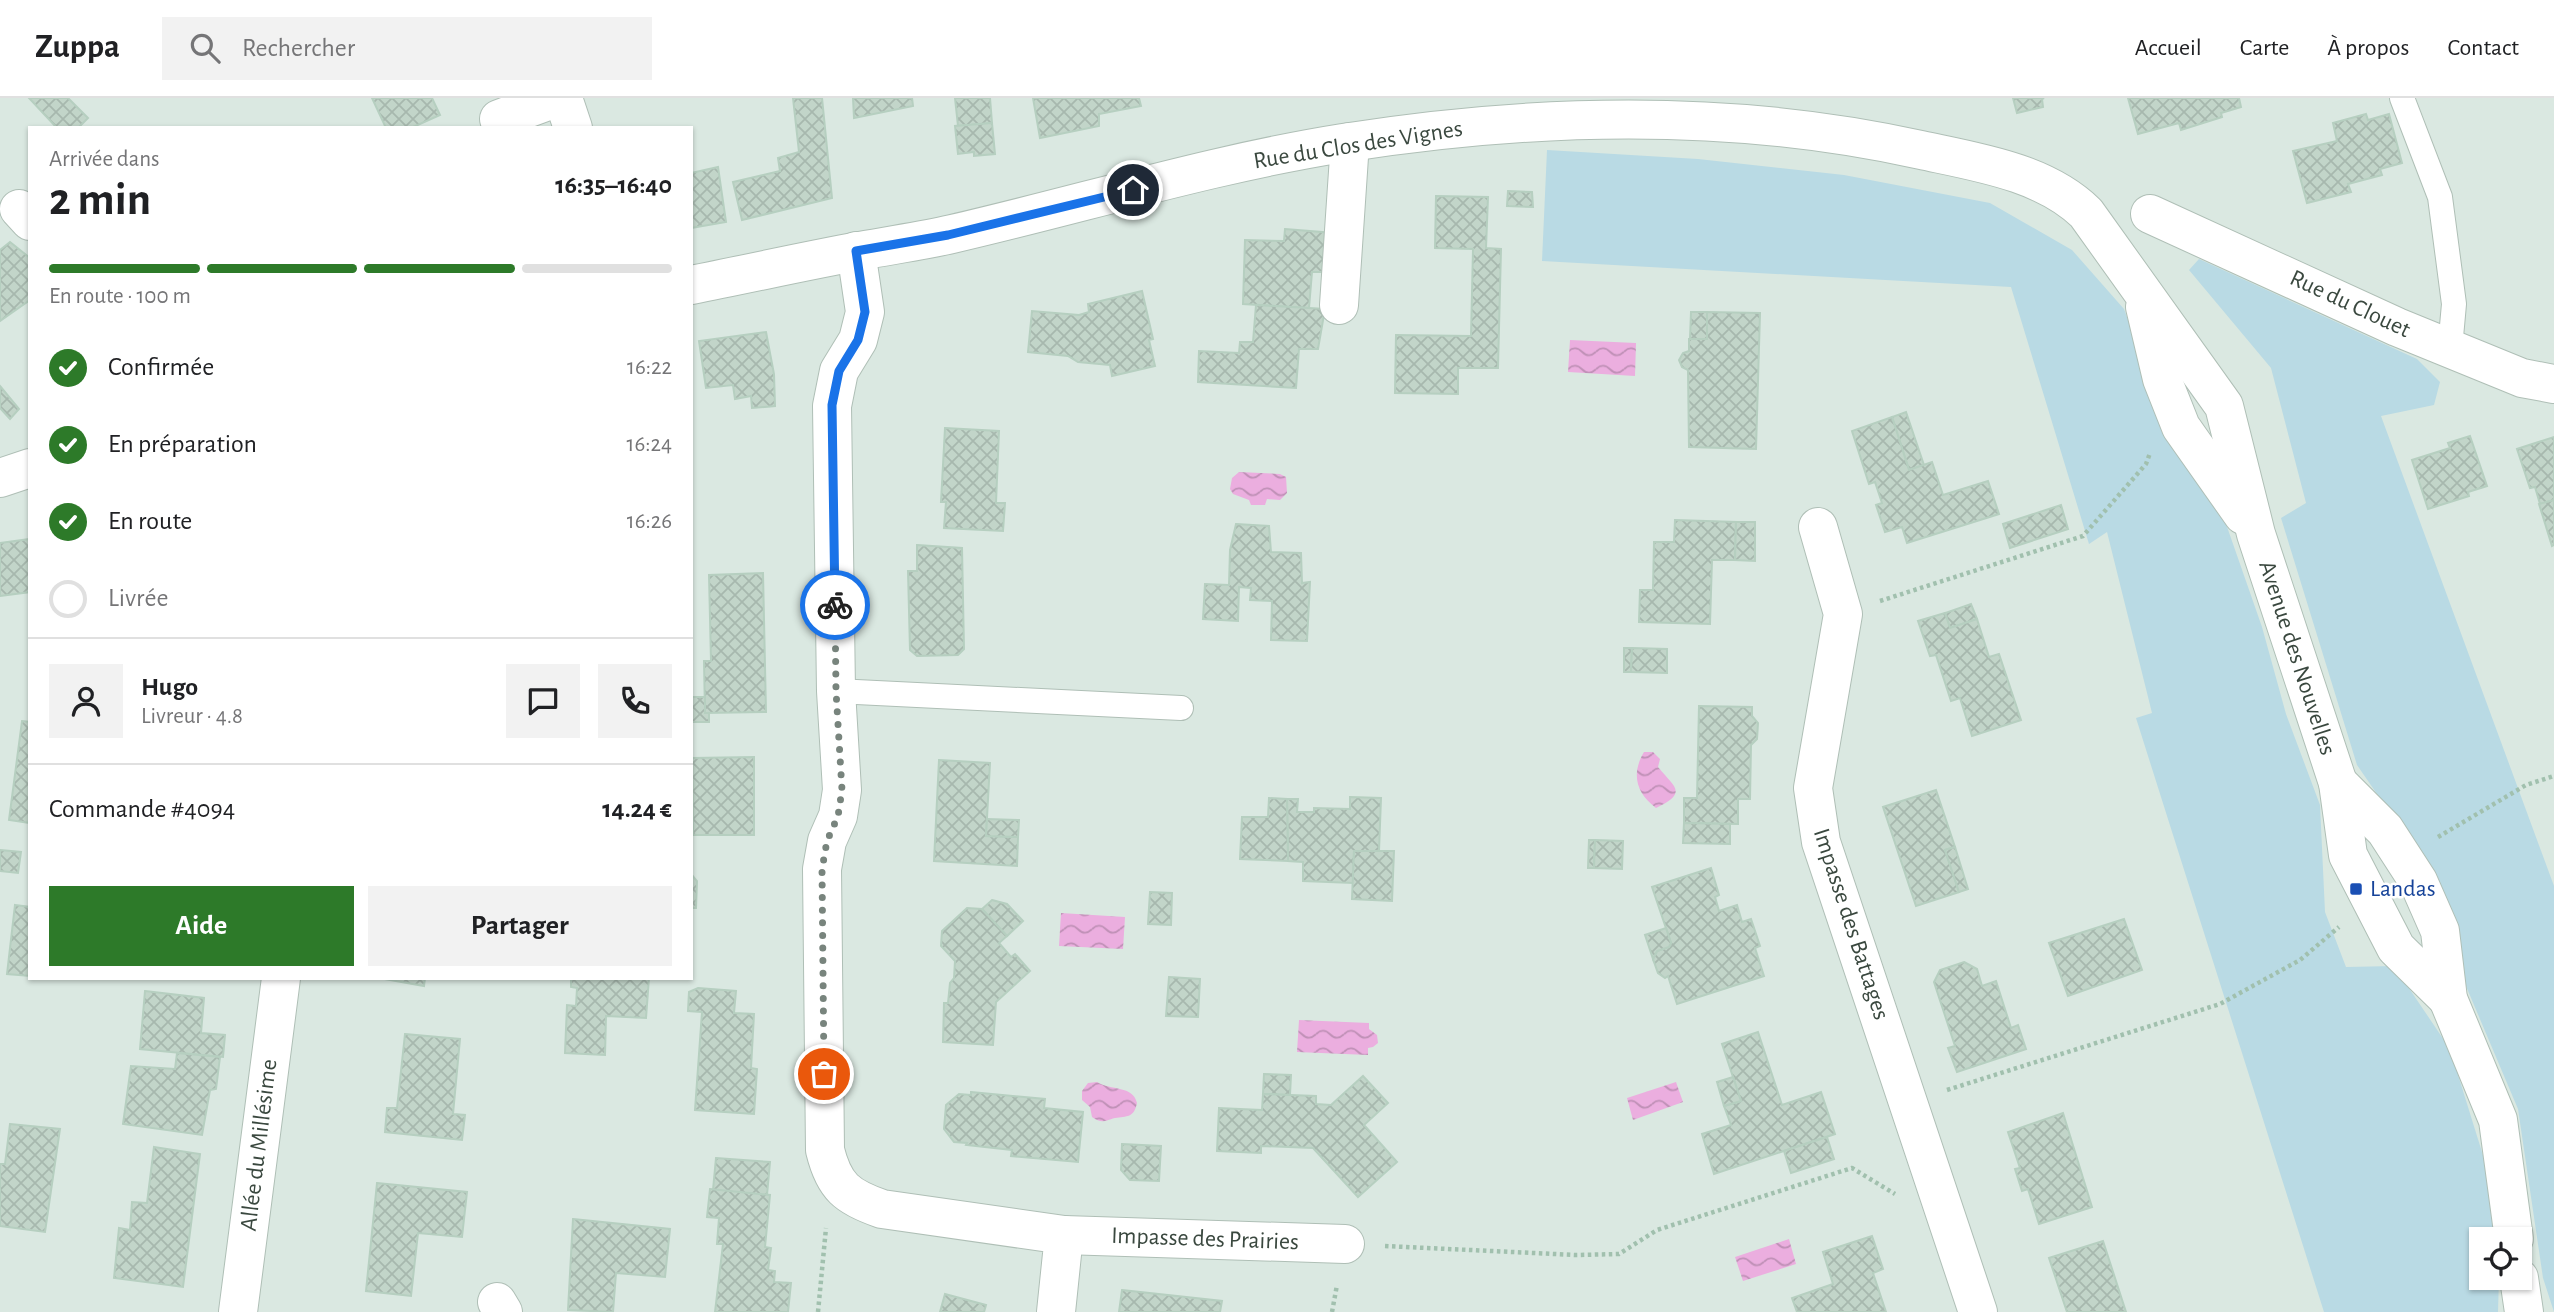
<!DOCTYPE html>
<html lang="fr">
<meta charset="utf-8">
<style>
body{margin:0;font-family:"Alegreya Sans",sans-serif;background:#f2f2f2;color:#202124;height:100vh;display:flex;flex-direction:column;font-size:26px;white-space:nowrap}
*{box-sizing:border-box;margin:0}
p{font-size:23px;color:#757577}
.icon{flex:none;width:38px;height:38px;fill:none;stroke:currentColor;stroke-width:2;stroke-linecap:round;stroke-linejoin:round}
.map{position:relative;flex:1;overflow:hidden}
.drawer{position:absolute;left:28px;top:28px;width:665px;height:854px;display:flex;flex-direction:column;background:#fff;border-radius:0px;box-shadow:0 2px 5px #0004}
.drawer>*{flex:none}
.buttons{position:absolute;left:2469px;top:1129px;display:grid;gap:14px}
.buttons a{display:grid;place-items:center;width:63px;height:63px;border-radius:0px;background:#fff;box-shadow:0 2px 5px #0004;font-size:35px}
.pin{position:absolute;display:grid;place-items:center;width:60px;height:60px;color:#fff;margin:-30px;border:4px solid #fff;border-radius:50%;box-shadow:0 2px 7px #0007}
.courier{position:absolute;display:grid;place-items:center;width:70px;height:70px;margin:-35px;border:5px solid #1a73e8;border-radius:50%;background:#fff;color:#222;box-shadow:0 2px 9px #0007}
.summary em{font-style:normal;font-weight:700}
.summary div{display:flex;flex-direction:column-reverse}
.summary{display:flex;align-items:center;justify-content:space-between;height:119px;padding:0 21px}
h1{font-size:46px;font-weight:700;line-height:52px}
.bar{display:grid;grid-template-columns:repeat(4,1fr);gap:10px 7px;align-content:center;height:84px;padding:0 21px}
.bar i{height:9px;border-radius:5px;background:#e0e0e0}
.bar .selected{background:#2d7a29}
.bar p{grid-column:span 4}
.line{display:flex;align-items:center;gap:18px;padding:0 21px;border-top:2px solid #e0e0e0}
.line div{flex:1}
.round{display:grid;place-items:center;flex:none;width:74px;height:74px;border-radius:0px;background:#f2f2f2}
ol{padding:0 21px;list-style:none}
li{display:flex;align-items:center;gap:21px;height:77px}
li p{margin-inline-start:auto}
li .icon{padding:7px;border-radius:50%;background:#2d7a29;color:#fff;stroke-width:4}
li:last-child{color:#757577}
li i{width:38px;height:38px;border:4px solid #e0e0e0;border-radius:50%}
.button{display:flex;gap:14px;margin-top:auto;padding:14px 21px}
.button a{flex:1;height:80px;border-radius:0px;background:#2d7a29;color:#fff;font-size:28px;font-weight:700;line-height:80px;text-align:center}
.button a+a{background:#f2f2f2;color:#202124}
header{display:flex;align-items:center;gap:42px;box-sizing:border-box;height:98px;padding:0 35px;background:#fff;border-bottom:2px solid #e0e0e0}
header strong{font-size:33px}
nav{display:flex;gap:38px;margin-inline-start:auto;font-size:24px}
.search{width:490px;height:63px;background:#f2f2f2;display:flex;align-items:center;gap:18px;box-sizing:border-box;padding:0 24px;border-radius:0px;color:#757577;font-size:26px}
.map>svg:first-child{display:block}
.residential{fill:#dae8e1;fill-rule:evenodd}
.grass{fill:#b9dae4}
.water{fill:url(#water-waves)}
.building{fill:url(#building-cross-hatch);stroke:#b6cfc0;stroke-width:2}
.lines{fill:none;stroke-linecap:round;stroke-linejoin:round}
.service-casing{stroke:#afbfb6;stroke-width:26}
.minor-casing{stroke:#afbfb6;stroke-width:40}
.path{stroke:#a1c0ae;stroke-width:4.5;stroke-dasharray:3.5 3.5;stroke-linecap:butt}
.service{stroke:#fff;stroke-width:24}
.minor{stroke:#fff;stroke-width:38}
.done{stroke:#78847d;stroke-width:7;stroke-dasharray:0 12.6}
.route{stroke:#1a73e8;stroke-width:9}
.transit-dot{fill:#1a4fb4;stroke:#fff;stroke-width:2.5}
.labels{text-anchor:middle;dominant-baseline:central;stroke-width:5;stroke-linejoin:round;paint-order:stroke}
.street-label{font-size:24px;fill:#3a483f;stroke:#fff}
.transit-label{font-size:24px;fill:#164399;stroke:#fff;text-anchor:start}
</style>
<header>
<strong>Zuppa</strong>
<div class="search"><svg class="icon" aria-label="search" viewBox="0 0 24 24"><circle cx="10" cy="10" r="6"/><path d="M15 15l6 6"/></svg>Rechercher</div>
<nav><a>Accueil</a><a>Carte</a><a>À propos</a><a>Contact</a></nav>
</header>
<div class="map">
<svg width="2554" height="1214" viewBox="0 0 2554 1214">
<defs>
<pattern id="water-waves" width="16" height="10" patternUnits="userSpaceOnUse" patternTransform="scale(1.75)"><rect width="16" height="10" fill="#ebaedf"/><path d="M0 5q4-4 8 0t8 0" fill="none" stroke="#bf90b6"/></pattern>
<pattern id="building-cross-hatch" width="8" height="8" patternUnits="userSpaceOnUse" patternTransform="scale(1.75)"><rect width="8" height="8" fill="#c2d5c9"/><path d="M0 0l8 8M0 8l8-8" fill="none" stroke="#a7b8ae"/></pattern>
</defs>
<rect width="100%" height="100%" fill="#ecf4f0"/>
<path class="residential" d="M0,0H2554V1214H0ZM30,30H691V880H30ZM2482,1141H2520V1180H2482Z"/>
<g class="grass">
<polygon points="1547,52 1698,61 1844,77 1990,105 2072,152 2124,211 2154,293 2225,423 2262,529 2286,616 2320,707 2325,814 2346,869 2394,868 2450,951 2486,1067 2495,1141 2482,1141 2482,1180 2499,1180 2498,1214 2324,1214 2136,620 2152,615 2107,434 2089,446 2011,189 1542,163"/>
<polygon points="2199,161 2417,261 2440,284 2434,307 2381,318 2554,788 2554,1214 2543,1180 2518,1011 2397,725 2357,667 2281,420 2306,405 2271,270 2189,172"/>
</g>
<g class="water">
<polygon points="1570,242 1636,245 1635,278 1568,274"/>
<polygon points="1239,374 1280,376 1286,379 1287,395 1280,402 1267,401 1265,407 1251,407 1249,402 1233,396 1230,391 1232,380"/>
<path d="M1644,654H1653L1660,661L1658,669C1674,689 1689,694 1656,710C1636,695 1631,676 1644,654Z"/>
<polygon points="1061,815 1125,819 1123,851 1059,848"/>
<polygon points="1299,922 1369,925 1369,931 1377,937 1378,945 1373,949 1368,950 1368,957 1297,954"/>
<path d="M1097,984C1111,993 1133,987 1137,1005C1134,1020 1127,1018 1115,1020C1104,1023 1102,1026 1092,1019L1090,1009L1082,1002V993L1088,985Z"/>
<polygon points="1676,984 1683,1004 1633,1022 1627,1000"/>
<polygon points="1789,1141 1796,1166 1743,1183 1735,1159"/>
</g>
<g class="building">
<polygon points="29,0 68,0 88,20 78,30 57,30"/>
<polygon points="372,0 432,0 440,17 411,30 386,30"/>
<polygon points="793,0 822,0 832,100 742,122 733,84 780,73 778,60 799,54"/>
<polygon points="853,0 912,0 913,8 854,20"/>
<polygon points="955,0 990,0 992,25 958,28"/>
<polygon points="1033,0 1139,0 1141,8 1099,16 1099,28 1040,40"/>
<polygon points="2013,0 2044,0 2042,1 2043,9 2017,15"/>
<polygon points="2128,0 2239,0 2241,9 2221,15 2222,19 2181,32 2179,25 2138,36"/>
<polygon points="2366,16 2368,22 2389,16 2402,65 2380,71 2382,77 2348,86 2351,94 2307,105 2293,53 2337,43 2333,25"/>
<polygon points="992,25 995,56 974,58 974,54 958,56 955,28"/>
<polygon points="718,69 726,124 691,130 691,75"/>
<polygon points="1508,93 1532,94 1533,109 1507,108"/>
<polygon points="1436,98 1488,99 1486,150 1501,151 1498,270 1458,270 1458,296 1395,295 1396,237 1471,238 1473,151 1435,150"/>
<polygon points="1285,131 1334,135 1332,174 1312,174 1309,210 1243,206 1245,142 1284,143"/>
<polygon points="10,144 30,160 30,202 0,223 0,152"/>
<polygon points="1142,193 1153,241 1149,242 1155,268 1112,278 1110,267 1078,264 1068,258 1028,254 1032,213 1079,217 1089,214 1088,206"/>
<polygon points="1256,207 1325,211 1318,251 1299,251 1296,290 1198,284 1199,253 1239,255 1240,244 1253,244"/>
<polygon points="1691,214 1707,214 1707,241 1690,241"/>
<polygon points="1707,214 1760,215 1756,351 1689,349 1688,272 1682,269 1679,262 1683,255 1689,253 1689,241 1707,241"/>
<polygon points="766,234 774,276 775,308 752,310 751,298 735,301 733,287 706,290 699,243"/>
<polygon points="0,288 19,311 10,321 0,310"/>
<polygon points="1906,314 1924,367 1909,372 1892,319"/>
<polygon points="1892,319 1909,372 1932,364 1943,397 1988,383 1999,416 1907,445 1902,429 1885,434 1876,407 1882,405 1875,384 1869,386 1852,333"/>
<polygon points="945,330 999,333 996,405 1005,405 1003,433 944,430 946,404 941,404"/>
<polygon points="2470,338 2487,388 2468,394 2469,398 2428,411 2412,362 2450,350 2448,345"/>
<polygon points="2554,339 2554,402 2540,406 2535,389 2530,390 2517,351"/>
<polygon points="2554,402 2554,447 2552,448 2539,406"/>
<polygon points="2061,407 2068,431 2010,450 2003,426"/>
<polygon points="1675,422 1736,424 1735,462 1712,462 1710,526 1639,524 1640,492 1653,492 1654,444 1674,444"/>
<polygon points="1736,424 1755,424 1755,463 1735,462"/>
<polygon points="1236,426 1269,428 1271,454 1301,455 1302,485 1310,484 1307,543 1271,542 1272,503 1250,502 1251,490 1239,489 1238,523 1203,521 1205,486 1229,487 1230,452"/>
<polygon points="30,441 30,494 0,498 0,445"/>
<polygon points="917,447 962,450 964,551 958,557 917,558 910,552 908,473 917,473"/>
<polygon points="763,475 766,614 705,615 704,563 711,563 709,477"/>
<polygon points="1971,506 1977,521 1950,530 1945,515"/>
<polygon points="1945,515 1950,530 1977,521 1989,559 1999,556 2021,622 1972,638 1960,600 1951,603 1936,557 1930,558 1918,523"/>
<polygon points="1624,550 1632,550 1631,574 1624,574"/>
<polygon points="1632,550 1667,551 1667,575 1631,574"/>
<polygon points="691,599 705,599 705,615 709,615 709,624 691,624"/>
<polygon points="1699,608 1752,609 1752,618 1758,625 1757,641 1751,647 1750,701 1738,701 1738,726 1684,725 1684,700 1697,700"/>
<polygon points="22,623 30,624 30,725 9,722"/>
<polygon points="754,659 754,737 693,737 692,660"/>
<polygon points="939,662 990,665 986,738 1018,739 1017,768 934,763"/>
<polygon points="1936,692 1955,749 1945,752 1959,794 1916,808 1883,709"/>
<polygon points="1350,699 1381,700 1379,753 1354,753 1353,785 1303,783 1303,764 1288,763 1287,701 1298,701 1297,714 1314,714 1314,710 1350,711"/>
<polygon points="1269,700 1287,701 1288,763 1240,761 1242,719 1268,719"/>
<polygon points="987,721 1019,722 1018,739 986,738"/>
<polygon points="1684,725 1730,726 1730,746 1683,745"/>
<polygon points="1589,742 1595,742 1594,770 1588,770"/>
<polygon points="1595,742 1623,743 1622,771 1594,770"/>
<polygon points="1955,749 1968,791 1959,794 1945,752"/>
<polygon points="0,752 21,754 18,775 0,773"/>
<polygon points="1354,753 1394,753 1392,803 1352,801"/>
<polygon points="1711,770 1719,797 1715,799 1719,813 1737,807 1742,824 1751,821 1760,848 1755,850 1764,878 1677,906 1668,878 1665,880 1658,875 1653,861 1657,853 1669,849 1671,845 1652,789"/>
<polygon points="691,776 697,783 696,810 691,810"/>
<polygon points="1150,794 1172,795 1171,827 1148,826"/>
<polygon points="992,802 1007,806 1023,823 1007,838 982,811"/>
<polygon points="15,807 30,809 30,878 7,876"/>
<polygon points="967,810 982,811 1007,838 999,845 1011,859 1015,856 1030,873 996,904 993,947 943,944 944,905 948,905 950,885 954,880 955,863 941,848 942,833"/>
<polygon points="2124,821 2142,872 2068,898 2049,845"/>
<polygon points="1666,830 1671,845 1669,849 1657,853 1653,861 1645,837"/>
<polygon points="1964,864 1977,871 1982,888 1996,883 2011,930 2018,927 2026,951 1957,974 1948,950 1955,948 1934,884 1940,872"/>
<polygon points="1169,879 1200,881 1198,919 1166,918"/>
<polygon points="379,880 425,880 424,888"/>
<polygon points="571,880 649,880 646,920 606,918 605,957 565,955 567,907 576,908 577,890 571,889"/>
<polygon points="698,890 736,893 734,915 754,916 751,970 757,971 754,1016 695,1012 702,914 688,913 689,894"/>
<polygon points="145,893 204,900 201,935 225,937 223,959 140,951"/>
<polygon points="1758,934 1782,1007 1821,994 1835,1036 1714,1076 1702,1036 1731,1027 1724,1008 1741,1003 1722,946"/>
<polygon points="405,936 460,941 453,1016 465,1017 462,1042 385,1034 387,1010 397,1010"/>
<polygon points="177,955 220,959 216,991 210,992 202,1037 123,1026 131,968 175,971"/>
<polygon points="1264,976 1291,977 1290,997 1263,996"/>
<polygon points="1363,978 1388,1005 1364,1027 1397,1064 1358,1099 1313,1050 1261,1048 1261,1055 1217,1053 1219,1010 1262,1012 1263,996 1316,998 1316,1006 1331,1007"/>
<polygon points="1733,979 1741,1003 1724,1008 1717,984"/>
<polygon points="971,994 1045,1001 1044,1010 1083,1014 1078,1064 1011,1058 1012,1052 966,1047 967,1045 954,1044 944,1031 946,1007 959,996 971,997"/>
<polygon points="2063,1015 2092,1109 2039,1126 2028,1091 2022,1093 2015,1071 2020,1070 2008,1034"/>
<polygon points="10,1026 60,1031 45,1134 0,1128 0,1066 5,1066"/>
<polygon points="1827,1039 1834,1061 1791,1075 1784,1053"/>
<polygon points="1122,1046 1161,1048 1159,1083 1130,1082 1121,1072"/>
<polygon points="154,1049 200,1056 183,1189 114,1180 119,1130 130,1132 132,1104 147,1105"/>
<polygon points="716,1060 770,1064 767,1097 713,1092"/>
<polygon points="377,1085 467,1094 462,1139 418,1135 411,1198 366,1193"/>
<polygon points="710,1091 770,1097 765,1149 771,1150 768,1172 775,1173 774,1184 791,1185 788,1214 715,1214 723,1146 717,1146 719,1120 707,1119"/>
<polygon points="573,1121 670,1131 665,1179 616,1175 613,1214 568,1212"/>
<polygon points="1872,1138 1883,1171 1873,1175 1886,1214 1797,1214 1792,1200 1833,1186 1823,1154"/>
<polygon points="2103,1143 2126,1214 2067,1214 2049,1160"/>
<polygon points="1122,1192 1222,1203 1220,1214 1119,1214"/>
<polygon points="945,1196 986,1207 984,1214 940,1214"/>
</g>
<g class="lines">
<defs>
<g id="service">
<polyline points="2402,0 2440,99 2454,206 2450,250"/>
<polyline points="836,593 1181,610"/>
</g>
<g id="minor">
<polyline points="563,0 573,30"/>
<polyline points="499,21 556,0"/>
<polyline points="19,111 30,123"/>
<polyline points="2150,116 2397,229 2522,280 2554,286"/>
<path d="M856,153L865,214L858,242L839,273L832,308L836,593L842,692L838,718L827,743L822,771L825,1052C834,1089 847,1099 882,1111L1064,1137L1056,1214"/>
<path d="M691,187C748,176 804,163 860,153C891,147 922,143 952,136C1082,106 1211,66 1343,45C1534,15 1732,10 1921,52C1977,64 2044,74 2086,115L2224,308L2256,436L2338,685L2348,757L2396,850L2448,901"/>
<polyline points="1339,207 1350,44"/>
<polyline points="2145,209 2162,281 2181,329 2243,417"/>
<polyline points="0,380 30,370"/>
<polyline points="1818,429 1843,516 1813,690 1821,744 1978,1214"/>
<polyline points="2338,685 2385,732 2418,783 2440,833 2448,901 2498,1022 2514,1141"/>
<polyline points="1064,1137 1345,1146"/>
<polyline points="2519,1180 2524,1214"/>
<polyline points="497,1204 503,1214"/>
<polyline points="238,1214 281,880"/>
</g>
</defs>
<use href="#service" class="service-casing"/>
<use href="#minor" class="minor-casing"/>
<g class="path">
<polyline points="1880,503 2083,438 2146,366 2150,355"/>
<polyline points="2438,739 2526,687 2554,678"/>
<polyline points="1947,992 2220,906 2300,862 2339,829"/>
<polyline points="1385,1148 1576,1157 1619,1156 1657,1132 1852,1070 1895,1096"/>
<polyline points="818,1214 826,1130"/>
<polyline points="1332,1214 1337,1187"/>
</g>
<use href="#service" class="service"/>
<use href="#minor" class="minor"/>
</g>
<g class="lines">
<polyline class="done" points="824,976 822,771 827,743 838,718 842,692 836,593 835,507"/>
<polyline class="route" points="835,507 832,307 839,273 858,242 865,214 856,153 948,137 1133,92"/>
</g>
<rect class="transit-dot" x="2349" y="784" width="14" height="14" rx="3.5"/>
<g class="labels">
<g class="street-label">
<text transform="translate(1358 47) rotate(-9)">Rue du Clos des Vignes</text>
<text transform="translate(2350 206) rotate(25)">Rue du Clouet</text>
<text transform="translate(2297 560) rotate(72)">Avenue des Nouvelles</text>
<text transform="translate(1851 826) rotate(72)">Impasse des Battages</text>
<text transform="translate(259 1047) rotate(-83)">Allée du Millésime</text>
<text transform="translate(1205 1141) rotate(2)">Impasse des Prairies</text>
</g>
<g class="transit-label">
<text x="2370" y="791">Landas</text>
</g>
</g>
</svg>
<div class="buttons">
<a><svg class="icon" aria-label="locate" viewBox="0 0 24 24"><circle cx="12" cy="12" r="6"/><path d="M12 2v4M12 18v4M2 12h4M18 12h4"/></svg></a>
</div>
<div class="pin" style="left:824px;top:976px;background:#ea580c"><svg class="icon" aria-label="bag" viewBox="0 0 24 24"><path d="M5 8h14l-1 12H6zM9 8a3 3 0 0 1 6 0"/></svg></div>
<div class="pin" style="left:1133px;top:92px;background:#1f2937"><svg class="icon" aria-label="home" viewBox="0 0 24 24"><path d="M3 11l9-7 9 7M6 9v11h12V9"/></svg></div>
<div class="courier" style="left:835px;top:507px"><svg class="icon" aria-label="bike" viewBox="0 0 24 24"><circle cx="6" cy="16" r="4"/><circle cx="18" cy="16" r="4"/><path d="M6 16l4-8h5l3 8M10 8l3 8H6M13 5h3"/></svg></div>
<section class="drawer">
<div class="summary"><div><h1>2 min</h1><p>Arrivée dans</p></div><em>16:35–16:40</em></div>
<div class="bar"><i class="selected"></i><i class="selected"></i><i class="selected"></i><i></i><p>En route · 100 m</p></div>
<ol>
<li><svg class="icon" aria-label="check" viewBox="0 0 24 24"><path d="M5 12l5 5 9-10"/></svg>Confirmée<p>16:22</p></li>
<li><svg class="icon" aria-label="check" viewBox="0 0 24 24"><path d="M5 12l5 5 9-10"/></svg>En préparation<p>16:24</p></li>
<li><svg class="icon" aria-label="check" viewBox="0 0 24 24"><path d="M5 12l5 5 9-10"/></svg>En route<p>16:26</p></li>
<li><i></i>Livrée</li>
</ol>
<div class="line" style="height:126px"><a class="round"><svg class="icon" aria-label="person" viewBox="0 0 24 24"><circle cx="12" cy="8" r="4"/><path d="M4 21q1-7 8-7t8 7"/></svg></a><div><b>Hugo</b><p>Livreur · 4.8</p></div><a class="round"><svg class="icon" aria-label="chat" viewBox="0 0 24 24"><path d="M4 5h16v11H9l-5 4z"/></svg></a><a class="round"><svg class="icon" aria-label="phone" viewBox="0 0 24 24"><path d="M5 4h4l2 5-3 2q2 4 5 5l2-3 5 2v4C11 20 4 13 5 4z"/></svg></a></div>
<div class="line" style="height:91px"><div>Commande #4094</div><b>14.24 €</b></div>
<div class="button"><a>Aide</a><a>Partager</a></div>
</section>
</div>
